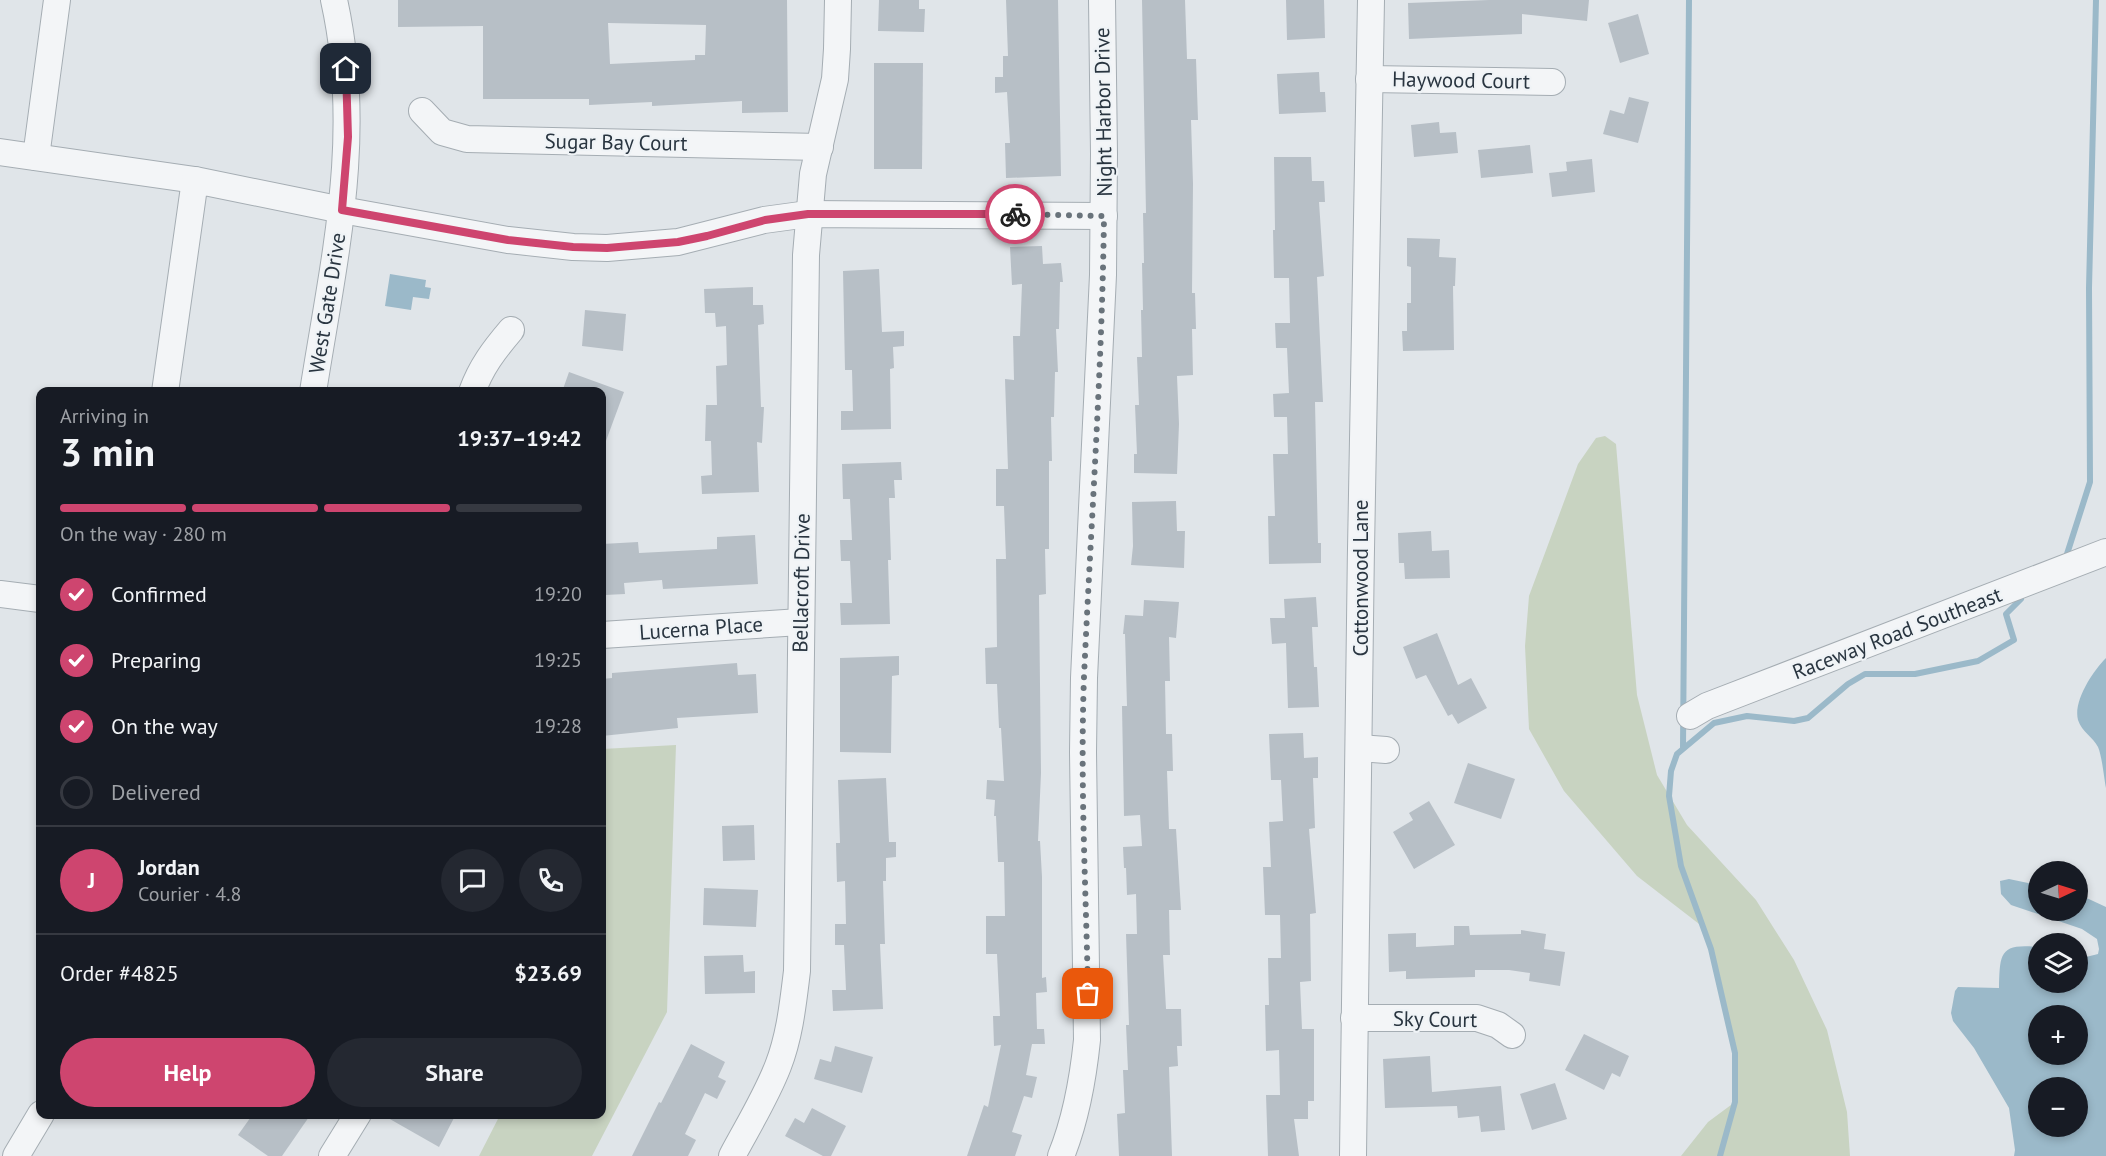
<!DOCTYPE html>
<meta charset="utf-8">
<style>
body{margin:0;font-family:"PT Sans",sans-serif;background:#242831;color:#f1f3f6;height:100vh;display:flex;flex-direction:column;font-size:22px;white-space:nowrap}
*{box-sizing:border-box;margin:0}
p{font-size:20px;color:#9ea1a6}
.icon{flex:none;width:33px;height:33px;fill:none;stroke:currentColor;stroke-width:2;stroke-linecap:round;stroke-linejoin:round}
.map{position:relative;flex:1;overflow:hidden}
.side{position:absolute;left:36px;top:387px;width:570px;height:732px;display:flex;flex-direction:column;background:#171b24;border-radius:12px;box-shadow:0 3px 9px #0003}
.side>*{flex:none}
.needle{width:39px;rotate:86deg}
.tools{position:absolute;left:2028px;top:861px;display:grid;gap:12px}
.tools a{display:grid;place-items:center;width:60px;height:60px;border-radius:50%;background:#171b24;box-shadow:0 3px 9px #0003;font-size:30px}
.pin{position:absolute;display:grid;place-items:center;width:51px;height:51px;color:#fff;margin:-26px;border-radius:12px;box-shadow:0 3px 9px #0006}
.courier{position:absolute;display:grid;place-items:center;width:60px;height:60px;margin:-30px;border:4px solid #ce456f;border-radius:50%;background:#fff;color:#222;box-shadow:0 2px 8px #0007}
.summary em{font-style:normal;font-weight:700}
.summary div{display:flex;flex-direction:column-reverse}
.summary{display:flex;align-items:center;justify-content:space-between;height:102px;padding:0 24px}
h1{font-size:39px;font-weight:700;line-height:45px}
.bar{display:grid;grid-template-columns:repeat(4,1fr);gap:9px 6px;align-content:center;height:72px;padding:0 24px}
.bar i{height:8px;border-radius:4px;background:#363941}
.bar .on{background:#ce456f}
.bar p{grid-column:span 4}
.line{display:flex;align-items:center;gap:15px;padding:0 24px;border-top:2px solid #363941}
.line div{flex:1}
.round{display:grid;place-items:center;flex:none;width:63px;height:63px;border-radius:32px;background:#242831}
ol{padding:0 24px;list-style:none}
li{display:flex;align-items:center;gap:18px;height:66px}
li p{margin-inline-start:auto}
li .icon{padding:6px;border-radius:50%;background:#ce456f;color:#fff;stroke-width:4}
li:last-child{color:#9ea1a6}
li i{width:33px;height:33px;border:3px solid #363941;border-radius:50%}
.button{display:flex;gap:12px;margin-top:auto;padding:12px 24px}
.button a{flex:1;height:69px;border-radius:36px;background:#ce456f;color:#fff;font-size:24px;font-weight:700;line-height:69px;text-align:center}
.button a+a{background:#242831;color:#f1f3f6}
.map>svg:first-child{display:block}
.green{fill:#c8d3c1}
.water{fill:#9bb9c9;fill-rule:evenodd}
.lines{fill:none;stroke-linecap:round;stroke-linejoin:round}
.stream{stroke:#9bb9c9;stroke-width:6}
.building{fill:#b7bfc6;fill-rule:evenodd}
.minor-casing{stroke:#a5adb3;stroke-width:28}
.minor{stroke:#f3f5f7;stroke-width:26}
.done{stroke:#69737b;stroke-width:6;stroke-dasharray:0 10.8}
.route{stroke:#ce456f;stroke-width:8}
.labels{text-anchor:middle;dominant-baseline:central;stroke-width:4.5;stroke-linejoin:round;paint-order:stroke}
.street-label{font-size:21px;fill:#293540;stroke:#eff3f6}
</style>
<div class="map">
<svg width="2106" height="1156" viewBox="0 0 2106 1156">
<rect width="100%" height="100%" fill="#e0e5e9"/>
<g class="green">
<polygon points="1605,436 1616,444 1637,695 1657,775 1687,825 1756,900 1794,960 1827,1030 1847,1112 1850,1156 1681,1156 1708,1122 1735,1102 1735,1052 1703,927 1637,876 1564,791 1529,729 1525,646 1529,596 1578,464 1596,438"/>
<polygon points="676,745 667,1012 592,1156 479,1156 500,1115 602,1114 602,749"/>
</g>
<g class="water">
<polygon points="390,274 426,280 425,287 431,288 429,299 413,297 411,310 385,306"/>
<path d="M2106,658V788C2104,778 2102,756 2098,747C2093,737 2082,732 2078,720C2073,701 2093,671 2106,658Z"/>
<path d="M2009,879L2038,885V910H2078V894L2106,907V1156H2014L2015,1150L2009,1108L1974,1048L1953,1021L1951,1013L1955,991L1958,987L1999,988C2000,954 1999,943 2038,947V982H2078V955L2086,957L2098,954L2099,949L2097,939L2082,929L2011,905L2001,894L2000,881ZM2038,1016H2078V1054H2038ZM2038,1088H2078V1126H2038Z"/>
</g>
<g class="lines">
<g class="stream">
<polyline points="2067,554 2090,482 2089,288 2096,0"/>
<polyline points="1683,747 1689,0"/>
<polyline points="1720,1156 1735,1102 1735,1053 1711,949 1681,866 1669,796 1671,771 1677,754 1714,723 1747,716 1794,721 1808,718 1848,684 1865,674 1915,674 1978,661 2014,640 2006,614 2021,599"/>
</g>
</g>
<g class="building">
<path d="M398,0H787L788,112L742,113V101L652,106V102L589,105V99H483V26L398,27ZM608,23L706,25L705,55H695V60L610,64Z"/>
<polygon points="879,0 919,0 919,9 925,9 924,32 878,31"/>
<polygon points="1006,0 1058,0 1061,176 1006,178 1005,143 1010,143 1007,92 995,93 995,77 1003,77 1003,56 1008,56"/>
<polygon points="1142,0 1185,0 1187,59 1196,59 1198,120 1191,120 1193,184 1192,293 1195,293 1196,329 1192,329 1193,375 1177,376 1179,424 1177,474 1134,473 1134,454 1137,454 1135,405 1139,405 1137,357 1142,357 1141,310 1143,310 1142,263 1144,263 1143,213 1146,213"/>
<polygon points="1286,0 1324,0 1325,38 1287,40"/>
<polygon points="1489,0 1589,0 1587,21 1522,14 1522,34 1409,39 1408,3"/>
<polygon points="1638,14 1649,54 1620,63 1608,23"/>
<polygon points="874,63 923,63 922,169 874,169"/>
<polygon points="1319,72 1320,92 1325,92 1326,112 1279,114 1277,74"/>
<polygon points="1629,97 1649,102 1638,143 1603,134 1610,110 1624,114"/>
<polygon points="1439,122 1440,133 1456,132 1458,153 1414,157 1411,125"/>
<polygon points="1530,145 1533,173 1481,178 1478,150"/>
<polygon points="1274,157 1311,157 1312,181 1324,181 1325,202 1319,202 1324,276 1317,277 1323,402 1315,402 1318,543 1321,543 1321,563 1269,564 1268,516 1275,516 1273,454 1288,454 1287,417 1274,417 1273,394 1289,393 1287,348 1276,348 1275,323 1290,323 1289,278 1274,278 1273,230 1275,230"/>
<polygon points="1592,159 1595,192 1552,197 1549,173 1567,171 1566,162"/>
<polygon points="1407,238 1440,239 1439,257 1456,258 1455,286 1453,286 1454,350 1403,351 1402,331 1407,331 1407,303 1411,303 1411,267 1407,266"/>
<polygon points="1042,246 1043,264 1061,263 1063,282 1060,282 1059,329 1056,329 1058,372 1055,372 1054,417 1051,417 1052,461 1049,461 1049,549 1045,549 1046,594 1039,595 1041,773 1038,841 1040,841 1042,877 1042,978 1046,977 1047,992 1036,993 1037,1029 1044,1029 1045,1044 1032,1044 1026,1075 1037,1077 1032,1098 1024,1096 1012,1132 1022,1135 1015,1156 967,1156 984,1105 988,1107 1001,1045 994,1046 993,1016 1000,1016 997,954 986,954 986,916 1005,916 1004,862 998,862 996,816 994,816 995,800 986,799 987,780 1004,781 1001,728 999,728 997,684 986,684 985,648 997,647 996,559 1006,559 1004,506 996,506 996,469 1008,469 1005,379 1014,380 1013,336 1020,336 1022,284 1012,285 1010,247"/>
<polygon points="879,269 882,332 904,331 904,346 893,347 894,368 890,369 891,429 841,430 841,411 853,411 852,370 845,370 843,271"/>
<polygon points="753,287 753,305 763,305 764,324 758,325 761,407 764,407 762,443 757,442 759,492 702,494 701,476 712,475 711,441 705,441 706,405 717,405 716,366 727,365 726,326 716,327 715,313 705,313 704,289"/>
<polygon points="585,310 626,314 623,351 582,346"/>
<polygon points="569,372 624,392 603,449 602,449 602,392 562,392"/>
<polygon points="901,462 902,480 894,480 895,498 889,498 891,560 888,560 890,624 841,625 840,603 852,603 850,561 841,561 840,540 852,540 850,499 843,499 842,464"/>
<polygon points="1176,501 1177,531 1185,531 1184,568 1131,565 1133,546 1132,502"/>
<polygon points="1431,531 1432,551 1449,550 1450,578 1405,579 1404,563 1399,563 1398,533"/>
<polygon points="755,535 758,584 663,589 662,580 624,583 625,594 605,595 602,544 638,542 639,553 717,549 717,537"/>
<polygon points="1316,597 1318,627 1312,627 1314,667 1317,667 1319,707 1288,708 1286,643 1272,644 1270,618 1285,618 1284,599"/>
<polygon points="1144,600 1179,602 1176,638 1169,637 1170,681 1165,681 1166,734 1172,734 1173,771 1167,771 1169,829 1176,829 1181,910 1169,910 1170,955 1163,955 1166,1009 1181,1009 1182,1046 1177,1046 1178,1066 1169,1067 1172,1156 1119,1156 1117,1114 1125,1113 1123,1070 1128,1070 1126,1025 1129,1025 1126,934 1137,934 1136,894 1127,895 1126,868 1124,868 1123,847 1142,846 1140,815 1124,816 1122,706 1127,706 1125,634 1123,634 1125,615 1143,616"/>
<polygon points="1437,633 1458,685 1471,678 1487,708 1458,724 1452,714 1448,716 1426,675 1416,679 1403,647"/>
<polygon points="899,656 899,675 892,676 891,753 840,752 840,658"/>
<polygon points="737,663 738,675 756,674 758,713 677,718 678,728 602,736 602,679 612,678 612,673"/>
<polygon points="1303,733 1304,758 1318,757 1318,778 1313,778 1315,828 1309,829 1316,913 1310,914 1311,981 1300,982 1302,1029 1314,1029 1314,1101 1308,1101 1308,1119 1294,1119 1299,1156 1268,1156 1266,1095 1280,1095 1279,1050 1266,1051 1265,1005 1269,1005 1268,958 1281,958 1280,915 1265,915 1263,867 1271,867 1269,822 1283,821 1281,780 1271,780 1269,734"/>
<polygon points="1468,763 1515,779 1501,819 1454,803"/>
<polygon points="886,778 889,842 896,842 896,857 886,858 886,881 883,881 885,944 880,944 883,1009 833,1011 832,990 846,990 844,945 835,945 835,924 846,924 845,881 837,882 836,843 840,843 838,780"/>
<polygon points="1429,801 1455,845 1414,869 1393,832 1413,820 1409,813"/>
<polygon points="754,825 755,860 723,861 722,826"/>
<polygon points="704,888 758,890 756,927 703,925"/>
<polygon points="1454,926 1469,926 1470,935 1521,934 1521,930 1546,934 1544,949 1565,952 1560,986 1529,981 1530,973 1509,970 1475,970 1475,977 1406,979 1406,971 1389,972 1388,934 1416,933 1416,947 1454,945"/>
<polygon points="743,955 744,972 755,971 755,993 705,994 704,956"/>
<polygon points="1584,1034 1629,1056 1620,1077 1612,1073 1604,1090 1565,1070"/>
<polygon points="691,1044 725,1062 718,1077 726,1081 717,1099 705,1093 685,1134 696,1140 688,1156 632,1156 659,1102 661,1103"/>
<polygon points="835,1046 873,1057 862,1093 814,1079 820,1059 831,1062"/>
<polygon points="1430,1056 1432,1092 1501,1086 1505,1130 1481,1132 1479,1116 1458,1118 1457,1106 1385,1108 1383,1059"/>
<polygon points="1555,1083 1567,1119 1532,1130 1520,1094"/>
<polygon points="812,1108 846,1126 831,1156 823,1156 785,1136 795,1118 804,1123"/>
<polygon points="253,1114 311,1114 282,1156 268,1156 238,1135"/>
<polygon points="381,1114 456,1114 439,1147"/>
</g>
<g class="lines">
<defs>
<g id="minor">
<polyline points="1369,79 1552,82"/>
<polyline points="422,111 442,132 467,139 820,147"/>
<polyline points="0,152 195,180"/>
<polyline points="36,157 57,0"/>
<polyline points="165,392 195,180 342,210 508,240 573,247 607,248 678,242 764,220 808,214 1104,216"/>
<path d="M313,392C334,258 364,135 334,0"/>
<path d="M472,392C481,367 494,350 511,330"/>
<polyline points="0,594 40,599"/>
<polyline points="602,635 800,622"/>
<polyline points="1690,716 1707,706 2106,552"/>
<polyline points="1359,748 1386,750"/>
<polyline points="1354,1018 1477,1018 1498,1025 1512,1035"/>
<polyline points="16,1156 41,1114"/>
<polyline points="332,1156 358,1114"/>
<path d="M732,1156C748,1126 766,1097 778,1066C790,1035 793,1003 797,971L806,255L813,174L835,79L837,49L838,0"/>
<path d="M1061,1156C1076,1119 1083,1079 1087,1040L1083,752L1084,678L1103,275L1104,154L1102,0"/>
<path d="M1353,1156C1356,771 1364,385 1371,0"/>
</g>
</defs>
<use href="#minor" class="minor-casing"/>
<use href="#minor" class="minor"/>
</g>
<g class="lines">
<path class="done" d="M1015,214L1104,216C1102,370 1091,523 1084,677C1080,783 1086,889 1088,994"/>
<polyline class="route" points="346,69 348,137 342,210 508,240 573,247 607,248 678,242 707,236 765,220 808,214 1015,214"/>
</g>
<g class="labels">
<g class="street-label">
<text transform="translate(1461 80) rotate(1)">Haywood Court</text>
<text transform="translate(1103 112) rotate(-91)">Night Harbor Drive</text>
<text transform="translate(616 142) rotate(1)">Sugar Bay Court</text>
<text transform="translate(327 303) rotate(-81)">West Gate Drive</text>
<text transform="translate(1360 578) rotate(-90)">Cottonwood Lane</text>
<text transform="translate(801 583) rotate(-89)">Bellacroft Drive</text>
<text transform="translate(701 628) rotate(-4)">Lucerna Place</text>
<text transform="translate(1897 633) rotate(-21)">Raceway Road Southeast</text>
<text transform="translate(1435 1019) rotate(1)">Sky Court</text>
</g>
</g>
</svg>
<div class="tools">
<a><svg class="needle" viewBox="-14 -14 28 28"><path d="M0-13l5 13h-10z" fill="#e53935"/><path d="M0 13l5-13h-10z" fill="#9ea1a6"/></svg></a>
<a><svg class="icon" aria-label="layers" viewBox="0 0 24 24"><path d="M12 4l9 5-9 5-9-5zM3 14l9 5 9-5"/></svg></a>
<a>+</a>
<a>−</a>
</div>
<div class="pin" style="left:1088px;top:994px;background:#ea580c"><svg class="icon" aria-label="bag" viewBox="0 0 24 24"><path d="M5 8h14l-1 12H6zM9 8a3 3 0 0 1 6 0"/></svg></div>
<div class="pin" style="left:346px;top:69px;background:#1f2937"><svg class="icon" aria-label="home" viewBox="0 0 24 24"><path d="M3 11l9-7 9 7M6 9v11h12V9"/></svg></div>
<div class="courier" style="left:1015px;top:214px"><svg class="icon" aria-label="bike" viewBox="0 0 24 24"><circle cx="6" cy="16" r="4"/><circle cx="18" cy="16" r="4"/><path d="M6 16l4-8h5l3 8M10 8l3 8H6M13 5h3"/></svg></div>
<section class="side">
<div class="summary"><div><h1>3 min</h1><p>Arriving in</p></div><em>19:37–19:42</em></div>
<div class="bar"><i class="on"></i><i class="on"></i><i class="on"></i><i></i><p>On the way · 280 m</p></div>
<ol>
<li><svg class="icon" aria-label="check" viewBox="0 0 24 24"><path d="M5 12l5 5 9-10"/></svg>Confirmed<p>19:20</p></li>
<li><svg class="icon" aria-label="check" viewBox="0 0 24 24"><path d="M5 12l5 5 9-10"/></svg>Preparing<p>19:25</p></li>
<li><svg class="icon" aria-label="check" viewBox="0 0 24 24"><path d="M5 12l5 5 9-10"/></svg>On the way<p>19:28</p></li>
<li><i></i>Delivered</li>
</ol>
<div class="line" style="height:108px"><b class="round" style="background:#ce456f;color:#fff">J</b><div><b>Jordan</b><p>Courier · 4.8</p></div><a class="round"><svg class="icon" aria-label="chat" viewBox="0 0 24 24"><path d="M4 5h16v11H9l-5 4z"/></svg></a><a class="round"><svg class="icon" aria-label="phone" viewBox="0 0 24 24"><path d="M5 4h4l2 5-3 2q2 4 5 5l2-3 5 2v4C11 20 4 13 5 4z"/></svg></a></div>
<div class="line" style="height:78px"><div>Order #4825</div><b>$23.69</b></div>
<div class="button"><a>Help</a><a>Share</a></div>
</section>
</div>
